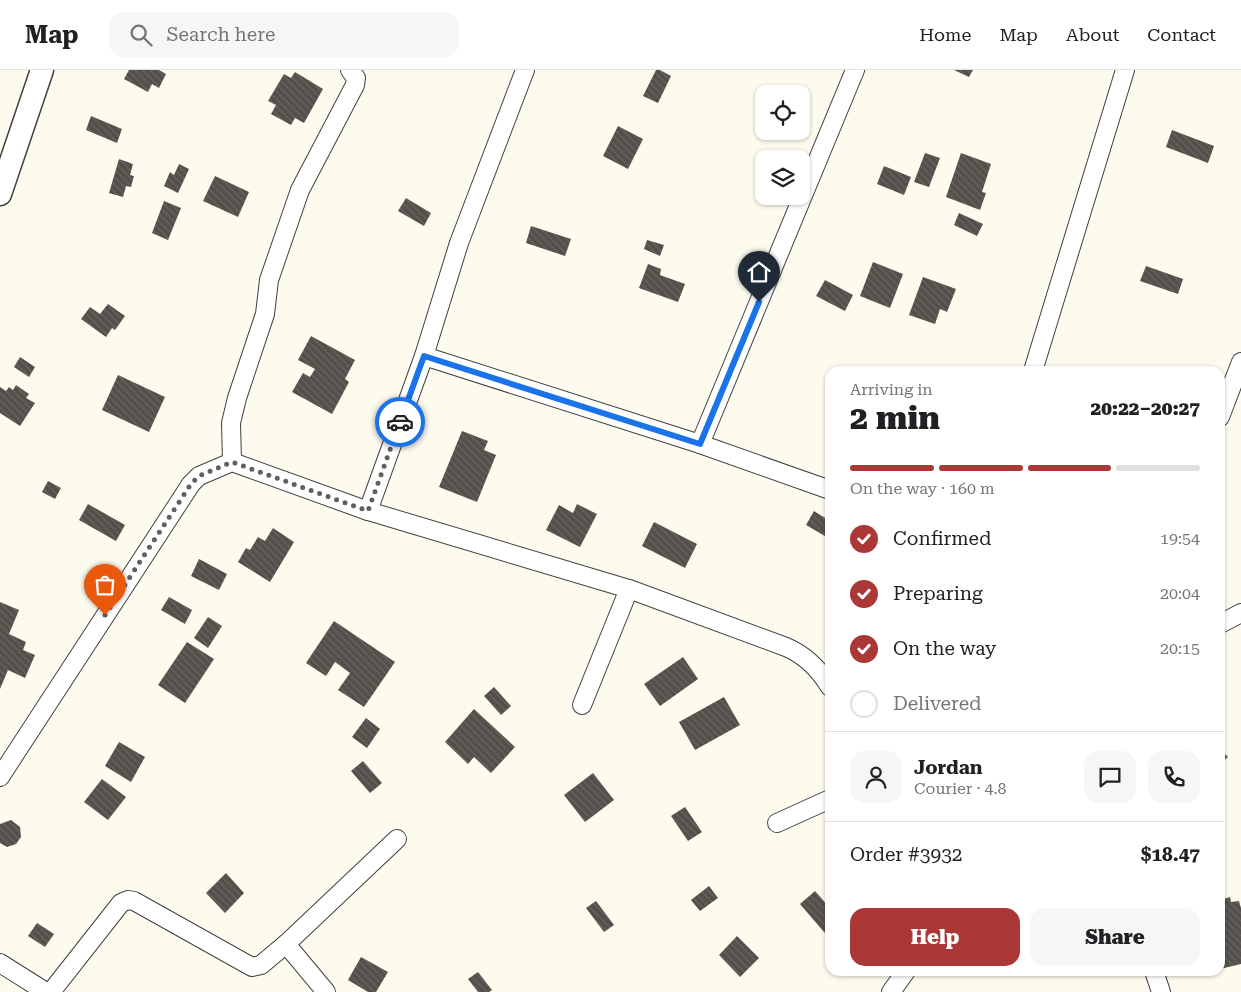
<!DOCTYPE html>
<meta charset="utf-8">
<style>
body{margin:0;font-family:"Roboto Serif",serif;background:#f6f6f6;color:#202124;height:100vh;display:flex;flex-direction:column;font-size:19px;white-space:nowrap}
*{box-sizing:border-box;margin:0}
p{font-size:16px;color:#757577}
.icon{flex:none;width:28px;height:28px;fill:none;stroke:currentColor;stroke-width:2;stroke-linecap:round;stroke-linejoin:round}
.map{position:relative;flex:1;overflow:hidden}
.details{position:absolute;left:825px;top:296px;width:400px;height:610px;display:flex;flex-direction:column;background:#fff;border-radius:15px;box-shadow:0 1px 4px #0004}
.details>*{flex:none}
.controls{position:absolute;left:755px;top:15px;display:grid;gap:10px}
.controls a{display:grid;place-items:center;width:55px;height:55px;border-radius:10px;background:#fff;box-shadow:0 1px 4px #0004;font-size:25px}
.pin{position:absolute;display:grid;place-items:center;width:42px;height:42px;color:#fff;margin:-51px -21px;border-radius:50% 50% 50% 0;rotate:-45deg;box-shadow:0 0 5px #0007}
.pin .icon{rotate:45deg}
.courier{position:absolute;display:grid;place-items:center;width:50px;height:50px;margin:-25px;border:4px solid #1a73e8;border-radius:50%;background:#fff;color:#222;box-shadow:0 1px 6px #0007}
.summary em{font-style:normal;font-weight:800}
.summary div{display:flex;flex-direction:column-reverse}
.summary{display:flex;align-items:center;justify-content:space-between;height:85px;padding:0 25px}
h1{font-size:32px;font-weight:800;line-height:38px}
.bar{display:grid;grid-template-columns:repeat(4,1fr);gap:8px 5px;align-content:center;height:60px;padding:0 25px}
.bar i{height:6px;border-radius:4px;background:#e0e0e0}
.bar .active{background:#ab3736}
.bar p{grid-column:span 4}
.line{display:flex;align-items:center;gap:12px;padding:0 25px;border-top:1px solid #e0e0e0}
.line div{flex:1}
.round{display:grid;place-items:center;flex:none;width:52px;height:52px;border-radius:15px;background:#f6f6f6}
ol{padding:0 25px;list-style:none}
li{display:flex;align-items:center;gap:15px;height:55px}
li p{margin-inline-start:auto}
li .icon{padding:5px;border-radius:50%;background:#ab3736;color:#fff;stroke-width:4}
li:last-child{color:#757577}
li i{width:28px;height:28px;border:2px solid #e0e0e0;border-radius:50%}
.action{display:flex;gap:10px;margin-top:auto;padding:10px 25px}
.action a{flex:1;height:58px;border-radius:15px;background:#ab3736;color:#fff;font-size:20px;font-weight:800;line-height:58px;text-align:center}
.action a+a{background:#f6f6f6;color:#202124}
header{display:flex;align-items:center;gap:30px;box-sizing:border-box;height:70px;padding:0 25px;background:#fff;border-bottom:1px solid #e0e0e0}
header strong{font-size:24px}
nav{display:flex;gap:28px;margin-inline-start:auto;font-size:18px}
.search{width:350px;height:45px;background:#f6f6f6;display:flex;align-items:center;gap:12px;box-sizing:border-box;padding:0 18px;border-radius:15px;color:#757577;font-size:19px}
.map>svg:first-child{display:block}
.building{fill:url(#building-back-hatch)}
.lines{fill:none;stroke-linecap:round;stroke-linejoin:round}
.minor-casing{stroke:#404040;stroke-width:20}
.tertiary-casing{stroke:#404040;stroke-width:25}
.minor{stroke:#fff;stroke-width:18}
.tertiary{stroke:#fff;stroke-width:22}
.done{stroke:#61605c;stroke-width:5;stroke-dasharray:0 9}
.route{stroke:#1a73e8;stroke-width:6}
</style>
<header>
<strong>Map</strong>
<div class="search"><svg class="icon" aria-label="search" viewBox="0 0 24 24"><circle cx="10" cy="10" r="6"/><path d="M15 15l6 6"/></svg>Search here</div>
<nav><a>Home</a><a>Map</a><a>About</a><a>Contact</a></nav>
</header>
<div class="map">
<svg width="1241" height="922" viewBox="0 0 1241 922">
<defs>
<pattern id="building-back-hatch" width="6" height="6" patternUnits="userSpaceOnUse" patternTransform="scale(1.25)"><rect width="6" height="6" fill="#544f4a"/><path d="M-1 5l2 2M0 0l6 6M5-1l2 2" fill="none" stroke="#686460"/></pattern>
</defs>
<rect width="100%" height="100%" fill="#fdfbee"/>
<g class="building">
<polygon points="129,0 159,0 166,4 159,18 152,14 148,22 124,9"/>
<polygon points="656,0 660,0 671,6 658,33 643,26"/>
<polygon points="954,0 973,0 969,7"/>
<polygon points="295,2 323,19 304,53 295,48 291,55 271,44 276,35 268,31 284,4 291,8"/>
<polygon points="91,46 122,59 117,73 86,60"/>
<polygon points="618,56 643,69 628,99 603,86"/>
<polygon points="1172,60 1214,76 1208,93 1166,77"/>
<polygon points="925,83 940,88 929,117 914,112"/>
<polygon points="961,83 991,94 982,122 986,123 980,140 946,127"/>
<polygon points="119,89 133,94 130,105 134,106 131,117 126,116 123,127 109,123"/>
<polygon points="179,94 189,99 178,123 164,116 170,102 174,105"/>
<polygon points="884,96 911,107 904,125 877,114"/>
<polygon points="215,106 249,122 238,147 203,131"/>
<polygon points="406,128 431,143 424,156 398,141"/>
<polygon points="164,131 181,138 168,170 152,163"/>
<polygon points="959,143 983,154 977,166 954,155"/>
<polygon points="531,156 571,169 565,186 526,173"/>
<polygon points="647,170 664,175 660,186 644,179"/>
<polygon points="873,192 903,204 890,238 860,226"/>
<polygon points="648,194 661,199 660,205 685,214 678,232 639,218"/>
<polygon points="1146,196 1183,209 1178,224 1140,211"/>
<polygon points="923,207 956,219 947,242 940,239 935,254 909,245"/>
<polygon points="825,210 853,225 845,241 816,226"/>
<polygon points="108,234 125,246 115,260 112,258 106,267 81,249 90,237 100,244"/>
<polygon points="311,266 355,290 345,309 349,312 332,344 292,322 303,303 310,307 315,299 298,290"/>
<polygon points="20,287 35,297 29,307 14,297"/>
<polygon points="118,305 165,327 149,362 102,340"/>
<polygon points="16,315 29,324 26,328 35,333 20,356 0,343 0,317 6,321 9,317 13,320"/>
<polygon points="462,361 488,371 484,380 496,385 477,432 439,417"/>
<polygon points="48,411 61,418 55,429 42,422"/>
<polygon points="88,434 125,455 116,471 79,450"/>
<polygon points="577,434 597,444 580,477 546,460 559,435 573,443"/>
<polygon points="814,441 830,451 830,469 806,455"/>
<polygon points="654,452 697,474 685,498 642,476"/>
<polygon points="273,458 294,472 270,512 238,492 246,478 250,480 258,467 265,471"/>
<polygon points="199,489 227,504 219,520 191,506"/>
<polygon points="169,527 192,540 185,554 161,540"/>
<polygon points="0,532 19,540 9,564 26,572 23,580 35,585 25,608 8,600 0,619"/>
<polygon points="208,547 222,556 208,578 194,568"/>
<polygon points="334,551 395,592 364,637 338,620 350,603 335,592 326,606 306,593"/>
<polygon points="187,572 214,589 185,633 158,615"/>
<polygon points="683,587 698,609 660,636 644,614"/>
<polygon points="494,617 511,636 501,645 484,626"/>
<polygon points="724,627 740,655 695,680 679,652"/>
<polygon points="474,639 515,677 491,703 474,687 468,694 445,672"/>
<polygon points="366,648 380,659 367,678 352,667"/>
<polygon points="119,672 145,687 131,712 105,696"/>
<polygon points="1220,679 1228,687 1220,694"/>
<polygon points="363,691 382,713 370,723 351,701"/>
<polygon points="593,703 614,730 585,752 564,725"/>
<polygon points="102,709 126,727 108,750 84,732"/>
<polygon points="685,737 702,762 688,771 671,746"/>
<polygon points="11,750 20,757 21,767 16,774 7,777 0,773 0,754"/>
<polygon points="226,803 244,823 225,843 206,823"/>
<polygon points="709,816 718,828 700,841 691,830"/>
<polygon points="815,821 830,838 830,869 800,834"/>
<polygon points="1230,827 1231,832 1239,831 1241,838 1241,894 1220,899 1220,830"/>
<polygon points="596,831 614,855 604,862 586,838"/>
<polygon points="37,853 54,864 45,877 28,866"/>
<polygon points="737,866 759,888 740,907 719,885"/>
<polygon points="361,887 388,902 376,922 368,922 348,910"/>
<polygon points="478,902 492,920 489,922 478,922 468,909"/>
</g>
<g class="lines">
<defs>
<g id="minor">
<polyline points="424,286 459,173 525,0"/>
<polyline points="1033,301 1125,0"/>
<polyline points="1220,347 1241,292"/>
<polyline points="700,374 855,0"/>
<polyline points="232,392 231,353 237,328 265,244 269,210 300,120 355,15 356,8 350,0"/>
<path d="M368,441L629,519L786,577C805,585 819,599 830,617"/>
<polyline points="1220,554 1241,543"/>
<polyline points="582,635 629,519"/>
<polyline points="0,707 191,414 199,406 232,392 368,441 424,286 700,374 830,420"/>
<polyline points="777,753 830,729"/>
<polyline points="286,874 326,922"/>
<polyline points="0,893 46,922"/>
<polyline points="1154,901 1161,922"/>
<polyline points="51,922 121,833 128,830 134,831 252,897 261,895 286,874 397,769"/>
<polyline points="891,922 906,901"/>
</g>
<polyline id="tertiary" points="0,124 42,0"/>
</defs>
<use href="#minor" class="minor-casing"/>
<use href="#tertiary" class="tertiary-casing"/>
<use href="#minor" class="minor"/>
<use href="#tertiary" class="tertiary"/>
</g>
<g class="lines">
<polyline class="done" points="105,545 191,414 199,406 232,392 368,441 400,352"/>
<polyline class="route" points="400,352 424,286 700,374 759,232"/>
</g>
</svg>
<div class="controls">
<a><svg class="icon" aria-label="locate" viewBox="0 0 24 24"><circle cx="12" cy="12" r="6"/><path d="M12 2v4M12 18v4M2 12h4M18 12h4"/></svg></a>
<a><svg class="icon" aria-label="layers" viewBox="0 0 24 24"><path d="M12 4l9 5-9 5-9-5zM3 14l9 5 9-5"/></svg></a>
</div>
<div class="pin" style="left:105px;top:545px;background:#ea580c"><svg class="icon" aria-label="bag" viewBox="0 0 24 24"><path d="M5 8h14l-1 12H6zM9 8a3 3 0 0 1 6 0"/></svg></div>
<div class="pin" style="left:759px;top:232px;background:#1f2937"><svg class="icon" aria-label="home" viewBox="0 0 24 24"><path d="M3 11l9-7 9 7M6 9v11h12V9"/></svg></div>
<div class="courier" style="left:400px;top:352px"><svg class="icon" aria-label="car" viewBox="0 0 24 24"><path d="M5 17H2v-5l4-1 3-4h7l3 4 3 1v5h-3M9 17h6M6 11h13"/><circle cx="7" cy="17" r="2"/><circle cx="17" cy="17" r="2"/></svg></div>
<section class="details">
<div class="summary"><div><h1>2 min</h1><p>Arriving in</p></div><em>20:22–20:27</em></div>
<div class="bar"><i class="active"></i><i class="active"></i><i class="active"></i><i></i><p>On the way · 160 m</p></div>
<ol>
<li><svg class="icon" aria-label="check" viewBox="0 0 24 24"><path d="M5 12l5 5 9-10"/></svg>Confirmed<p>19:54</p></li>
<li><svg class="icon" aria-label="check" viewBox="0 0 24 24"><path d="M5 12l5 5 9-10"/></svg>Preparing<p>20:04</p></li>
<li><svg class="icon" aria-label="check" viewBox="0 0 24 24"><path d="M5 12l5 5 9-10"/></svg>On the way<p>20:15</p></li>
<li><i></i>Delivered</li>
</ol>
<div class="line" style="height:90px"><a class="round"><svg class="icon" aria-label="person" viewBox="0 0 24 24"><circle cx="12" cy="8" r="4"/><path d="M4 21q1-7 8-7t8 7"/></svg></a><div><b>Jordan</b><p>Courier · 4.8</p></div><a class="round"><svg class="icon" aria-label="chat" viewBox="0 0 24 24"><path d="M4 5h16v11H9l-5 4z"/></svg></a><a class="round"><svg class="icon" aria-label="phone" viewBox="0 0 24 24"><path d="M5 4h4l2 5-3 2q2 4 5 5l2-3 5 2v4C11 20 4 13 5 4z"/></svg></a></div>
<div class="line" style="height:65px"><div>Order #3932</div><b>$18.47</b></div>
<div class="action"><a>Help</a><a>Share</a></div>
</section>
</div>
